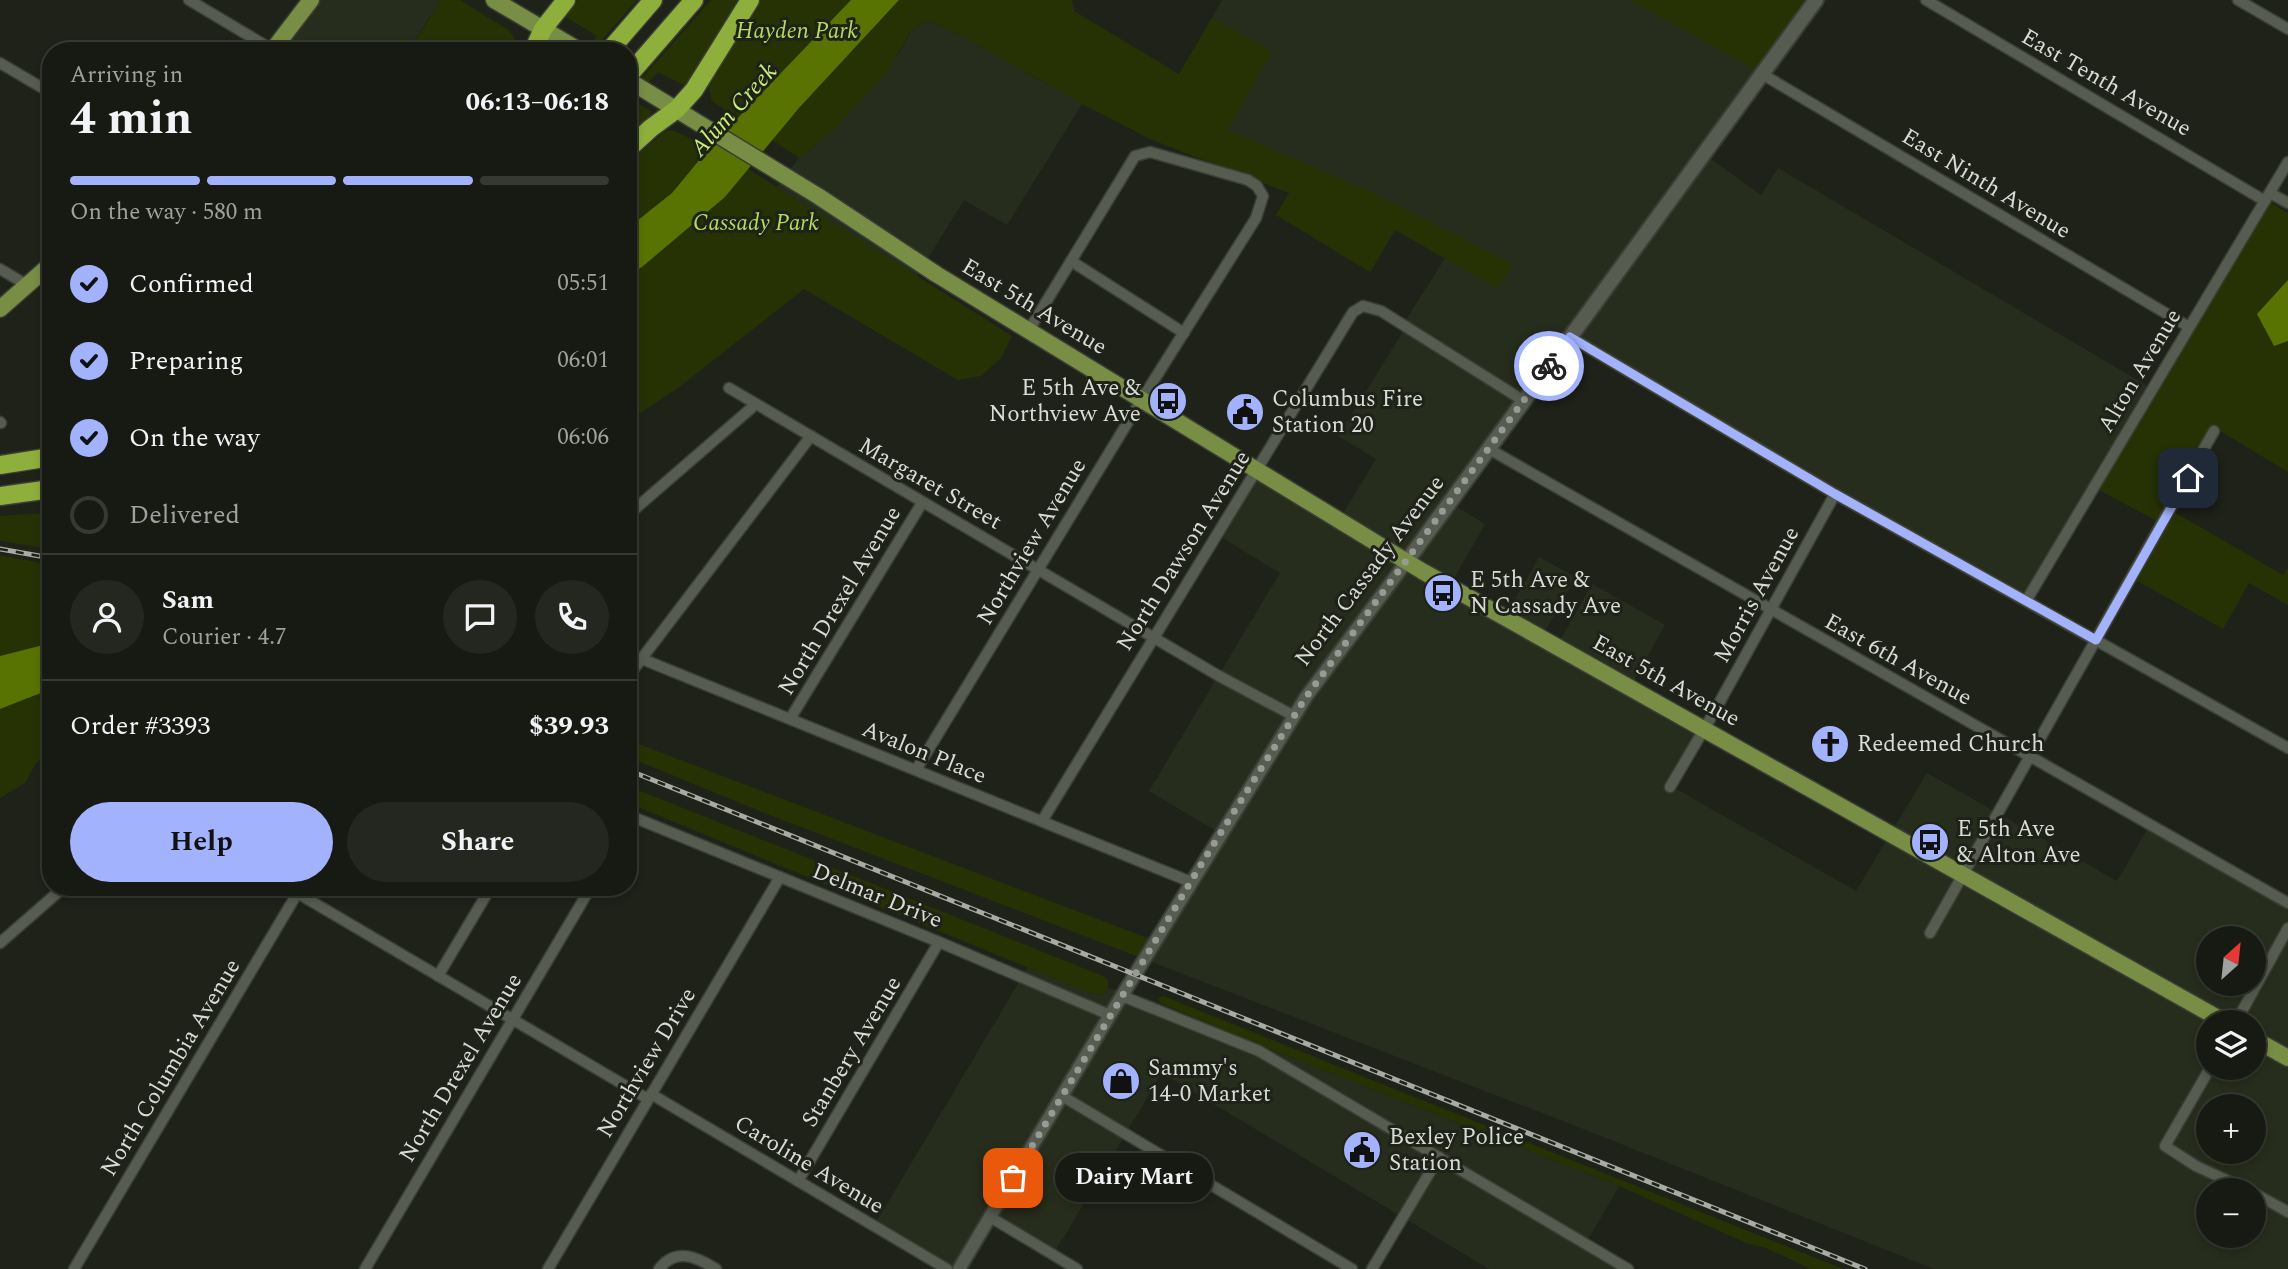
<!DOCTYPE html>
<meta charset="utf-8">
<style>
body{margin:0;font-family:Spectral,serif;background:#242720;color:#f1f3f6;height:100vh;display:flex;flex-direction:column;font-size:26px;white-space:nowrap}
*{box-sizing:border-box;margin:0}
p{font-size:23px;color:#9ea19f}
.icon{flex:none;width:38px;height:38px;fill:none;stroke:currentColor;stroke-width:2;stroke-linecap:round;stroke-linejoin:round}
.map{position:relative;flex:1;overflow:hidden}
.drawer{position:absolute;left:42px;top:42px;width:595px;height:854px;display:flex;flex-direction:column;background:#171a12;border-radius:28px;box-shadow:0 4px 10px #0003,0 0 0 2px #363832}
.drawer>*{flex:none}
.needle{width:46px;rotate:27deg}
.controls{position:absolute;left:2196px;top:926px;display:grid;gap:14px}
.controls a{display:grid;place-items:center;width:70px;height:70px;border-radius:50%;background:#171a12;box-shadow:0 4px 10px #0003,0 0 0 2px #363832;font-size:35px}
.pin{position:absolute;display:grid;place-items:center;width:60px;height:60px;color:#fff;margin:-30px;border-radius:14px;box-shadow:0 4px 10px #0006}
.courier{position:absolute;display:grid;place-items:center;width:70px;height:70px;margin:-35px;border:5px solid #a2b2fd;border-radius:50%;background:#fff;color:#222;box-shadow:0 2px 9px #0007}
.bubble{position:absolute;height:49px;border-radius:24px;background:#171a12;box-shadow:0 4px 10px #0003,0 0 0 2px #363832;font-size:23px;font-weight:700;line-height:49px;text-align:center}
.overview em{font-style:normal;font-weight:700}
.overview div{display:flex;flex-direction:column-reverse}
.overview{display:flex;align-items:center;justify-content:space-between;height:119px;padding:0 28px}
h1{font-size:46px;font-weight:700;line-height:52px}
.bar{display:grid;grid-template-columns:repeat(4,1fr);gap:10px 7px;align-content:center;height:84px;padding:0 28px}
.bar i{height:9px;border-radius:5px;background:#363832}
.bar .current{background:#a2b2fd}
.bar p{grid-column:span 4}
.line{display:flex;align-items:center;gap:18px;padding:0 28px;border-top:2px solid #363832}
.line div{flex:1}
.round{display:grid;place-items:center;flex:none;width:74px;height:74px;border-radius:37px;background:#242720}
ol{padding:0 28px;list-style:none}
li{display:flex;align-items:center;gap:21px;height:77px}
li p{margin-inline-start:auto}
li .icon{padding:7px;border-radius:50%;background:#a2b2fd;color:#111;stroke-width:4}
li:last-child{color:#9ea19f}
li i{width:38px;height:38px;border:4px solid #363832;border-radius:50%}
.cta{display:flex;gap:14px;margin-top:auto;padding:14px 28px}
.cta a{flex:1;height:80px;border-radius:42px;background:#a2b2fd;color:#111;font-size:28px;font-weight:700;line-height:80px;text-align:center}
.cta a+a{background:#242720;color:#f1f3f6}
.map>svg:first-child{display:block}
.built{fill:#272d1c;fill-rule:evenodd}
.green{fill:#263204}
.water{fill:#587301}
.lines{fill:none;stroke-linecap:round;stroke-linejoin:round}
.minor-casing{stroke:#3b3e36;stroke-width:13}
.tertiary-casing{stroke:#3b3e36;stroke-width:16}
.secondary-casing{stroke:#3b3e36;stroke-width:18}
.primary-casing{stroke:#3b3e36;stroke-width:19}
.motorway-casing{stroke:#3b3e36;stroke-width:21}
.minor{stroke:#575c50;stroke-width:10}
.tertiary{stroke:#575c50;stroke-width:12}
.secondary{stroke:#575c50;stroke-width:14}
.primary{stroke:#788e44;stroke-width:16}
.motorway{stroke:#8eaf3c;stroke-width:18}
.rail-casing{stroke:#a8aba3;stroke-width:5}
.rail{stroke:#1f2218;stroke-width:2.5;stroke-dasharray:8;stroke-linecap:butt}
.done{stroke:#989b93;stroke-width:7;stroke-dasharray:0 12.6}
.route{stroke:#a2b2fd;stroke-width:9}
.labels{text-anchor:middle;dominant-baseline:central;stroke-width:6;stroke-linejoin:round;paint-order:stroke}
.park-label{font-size:23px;font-style:italic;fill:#b5db5e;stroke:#1f2218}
.street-label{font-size:23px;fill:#d9dcd5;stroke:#1f2218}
.poi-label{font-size:23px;fill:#d9dcd5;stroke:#1f2218;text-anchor:start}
.water-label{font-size:24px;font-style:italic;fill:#c9f074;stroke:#1f2218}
</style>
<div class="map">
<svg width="2288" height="1269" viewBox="0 0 2288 1269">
<rect width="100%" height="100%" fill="#1f2218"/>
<g class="built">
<polygon points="310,0 441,0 413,43 403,37 392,51 273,51"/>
<path d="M1222,0H1630L1762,73L1704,154L1761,195L1778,168L2156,391L2027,601L1572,336L1449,502L1485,524L1451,584L1506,615L1539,557L1576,577L1543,635L1558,644L1592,584L1665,625L1631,686L1704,728L1671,786L1856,891L1927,773L2117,881L2151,823L2288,899V1269H1934L1596,1134L1139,957L1216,831L1149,791L1280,573L1216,534L1257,468L1339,520L1376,459L1338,436L1406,327L1407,318L1445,258L1498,289L1256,144L1227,130L1271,52L1212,18ZM2208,938H2254V984H2208ZM2208,1022H2254V1068H2208ZM2208,1106H2254V1152H2208ZM2208,1190H2254V1236H2208Z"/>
<polygon points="932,22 964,37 1082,104 1007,225 964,200 917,276 776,188 799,158 833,131 899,53 911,31 921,24"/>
<polygon points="1028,967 1092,994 1103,995 1108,988 1144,997 1249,1041 1619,1186 1586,1243 1629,1269 1489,1269 1162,1073 1053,1255 991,1217 959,1269 949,1269 875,1224"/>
</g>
<g class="green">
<polygon points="441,0 460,0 508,30 515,38 507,51 392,51 403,37 414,43"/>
<polygon points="579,0 637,0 592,51 583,51 597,36 566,17 571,6"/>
<polygon points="711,0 742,0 685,86 658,72 631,100 651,111 647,124 628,140 628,94"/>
<polygon points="761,0 866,0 751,128 712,101 709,89 711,80"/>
<polygon points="899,0 1072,0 1074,11 1179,74 1212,18 1272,51 1228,130 1373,193 1513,264 1498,289 1395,230 1370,272 1276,215 1289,193 1152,140 1082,104 964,37 932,22 921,24 911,31 885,75 833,131 799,158 772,140 799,108"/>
<polygon points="1630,0 1805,0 1756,70"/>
<polygon points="672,130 710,147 672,193 628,228 628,163 664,132"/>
<polygon points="748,169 1012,336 1001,358 981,376 958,380 804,289 678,388 628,421 628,275 642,267 725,197"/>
<polygon points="2271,203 2288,213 2288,472 2212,426 2157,521 2097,489"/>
<polygon points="2174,512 2283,575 2288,568 2288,605 2249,583 2223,629 2136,580"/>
<polygon points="51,513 51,549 0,541 0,516"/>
<polygon points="0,555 51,565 51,643 0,656"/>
<polygon points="51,689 51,753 36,763 25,783 0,798 0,709"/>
<polygon points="628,740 1150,939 1139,957 757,810 628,757"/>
<polygon points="628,786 1103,976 1108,980 1108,988 1103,995 1092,994 628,803"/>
<polygon points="1163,996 1843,1269 1811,1269 1766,1248 1746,1243 1619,1186 1249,1041 1160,1003 1158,998"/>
</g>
<g class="water">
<polygon points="851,0 899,0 799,108 725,197 642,267 628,275 628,228 672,193 710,147"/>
<polygon points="2288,280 2288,341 2274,346 2257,314"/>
<polygon points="51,643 51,689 0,709 0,656"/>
</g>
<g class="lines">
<defs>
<g id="minor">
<polyline points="189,0 273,50"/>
<polyline points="1926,0 2265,201"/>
<polyline points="2238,0 2288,29"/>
<polyline points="0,63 51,93"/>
<polyline points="1762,74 2189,327"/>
<polyline points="2270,193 2288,203"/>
<polyline points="1071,261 1184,333"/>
<polyline points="0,269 27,285"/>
<polyline points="1570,337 1835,494 2288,748"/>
<polyline points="729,388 1219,676 1294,716"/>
<polyline points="0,422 1,423"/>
<polyline points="1489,449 2288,903"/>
<polyline points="628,515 756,404"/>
<polyline points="2026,601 2288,162"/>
<polyline points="642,659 1191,882"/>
<polyline points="633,670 811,436"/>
<polyline points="790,719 922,503"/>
<polyline points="916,770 1142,399 1256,218 1263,196 1257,186 1248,180 1150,152 1135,156 1029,330"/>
<polyline points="1670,787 1713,714 1835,494"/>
<polyline points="628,815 939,942 1110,1015"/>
<polyline points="1042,821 1353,312 1363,306 1381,311 1524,401"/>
<polyline points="287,887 648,1099"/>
<polyline points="1930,933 2214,431"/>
<polyline points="0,943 64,887"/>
<polyline points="438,976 491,887"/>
<polyline points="1122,996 1259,1051 1628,1269"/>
<polyline points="2236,1022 2288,928"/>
<polyline points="2210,1068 2165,1146 2196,1166 2248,1190"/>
<polyline points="651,1094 947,1269"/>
<polyline points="1062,1096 1352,1269"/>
<polyline points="798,1181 939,942"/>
<polyline points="2254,1193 2288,1212"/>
<polyline points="990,1217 1077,1269"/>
<polyline points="74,1269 301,887"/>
<polyline points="365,1269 591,887"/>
<polyline points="548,1269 780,877"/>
<path d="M659,1269C676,1247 697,1257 716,1269"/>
<polyline points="1372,1269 1439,1157"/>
</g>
<polyline id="tertiary" points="959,1269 1110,1015 1306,697 1407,561"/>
<polyline id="secondary" points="1407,561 1816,0"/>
<g id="primary">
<polyline points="494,0 580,51"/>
<polyline points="272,51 311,0"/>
<polyline points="628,80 818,196 936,274 1422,571 2225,1022"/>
<polyline points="0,309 51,264"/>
<polyline points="2254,1039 2288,1058"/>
</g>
<g id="motorway">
<polyline points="533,51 543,29 566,0"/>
<polyline points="609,51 653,0"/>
<polyline points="628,76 694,0"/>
<polyline points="628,149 651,128 677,109 694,90 750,0"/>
<polyline points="0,465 51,457"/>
<polyline points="0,496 51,489"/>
</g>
</defs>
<use href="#minor" class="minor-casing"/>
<use href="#tertiary" class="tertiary-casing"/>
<use href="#secondary" class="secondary-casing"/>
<use href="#primary" class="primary-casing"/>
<use href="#motorway" class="motorway-casing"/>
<use href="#minor" class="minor"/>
<use href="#tertiary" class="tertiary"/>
<use href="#secondary" class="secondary"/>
<use href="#primary" class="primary"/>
<use href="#motorway" class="motorway"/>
<defs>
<g id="rail">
<polyline points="0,549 51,558"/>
<polyline points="628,770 1865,1269"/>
</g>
</defs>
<use href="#rail" class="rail-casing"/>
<use href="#rail" class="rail"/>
</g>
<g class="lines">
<polyline class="done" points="1013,1178 1205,858 1306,697 1549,366"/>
<polyline class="route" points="1549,366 1570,337 1835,494 2096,640 2188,478"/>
</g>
<defs>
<symbol id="bus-disc" viewBox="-11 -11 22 22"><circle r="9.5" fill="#a2b2fd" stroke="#1f2218"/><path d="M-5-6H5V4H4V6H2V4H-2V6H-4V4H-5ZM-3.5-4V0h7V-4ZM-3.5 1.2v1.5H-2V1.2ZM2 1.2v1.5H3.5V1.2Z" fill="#111"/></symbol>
<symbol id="civic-disc" viewBox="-11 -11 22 22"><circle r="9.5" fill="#a2b2fd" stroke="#1f2218"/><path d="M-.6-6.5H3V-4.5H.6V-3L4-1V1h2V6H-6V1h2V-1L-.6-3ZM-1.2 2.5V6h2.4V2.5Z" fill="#111"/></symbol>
<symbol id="church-disc" viewBox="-11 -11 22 22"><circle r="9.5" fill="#a2b2fd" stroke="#1f2218"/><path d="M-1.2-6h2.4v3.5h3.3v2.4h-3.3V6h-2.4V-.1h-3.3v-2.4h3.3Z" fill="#111"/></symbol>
<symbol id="shop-disc" viewBox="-11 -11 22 22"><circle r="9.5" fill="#a2b2fd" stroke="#1f2218"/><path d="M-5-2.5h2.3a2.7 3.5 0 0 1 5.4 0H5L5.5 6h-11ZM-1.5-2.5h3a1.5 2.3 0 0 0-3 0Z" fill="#111"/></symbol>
</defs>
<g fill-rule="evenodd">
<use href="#bus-disc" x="1146" y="379" width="44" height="44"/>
<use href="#civic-disc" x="1223" y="390" width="44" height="44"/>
<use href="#bus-disc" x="1421" y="571" width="44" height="44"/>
<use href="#church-disc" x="1808" y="722" width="44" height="44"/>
<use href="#bus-disc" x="1908" y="820" width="44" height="44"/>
<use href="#shop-disc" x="1099" y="1059" width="44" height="44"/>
<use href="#civic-disc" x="1340" y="1128" width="44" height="44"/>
</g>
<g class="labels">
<g class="park-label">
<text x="797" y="31">Hayden Park</text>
<text x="756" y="223">Cassady Park</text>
</g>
<g class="street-label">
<text transform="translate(2106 83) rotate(30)">East Tenth Avenue</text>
<text transform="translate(1986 184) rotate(31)">East Ninth Avenue</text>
<text transform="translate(1034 307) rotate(31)">East 5th Avenue</text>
<text transform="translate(2140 371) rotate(-59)">Alton Avenue</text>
<text transform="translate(930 484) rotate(30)">Margaret Street</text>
<text transform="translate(1032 542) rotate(-59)">Northview Avenue</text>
<text transform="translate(1184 551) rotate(-58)">North Dawson Avenue</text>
<text transform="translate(1370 571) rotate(-53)">North Cassady Avenue</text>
<text transform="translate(1757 595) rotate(-61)">Morris Avenue</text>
<text transform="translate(840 601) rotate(-59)">North Drexel Avenue</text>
<text transform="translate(1898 660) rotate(29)">East 6th Avenue</text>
<text transform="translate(1666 681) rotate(29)">East 5th Avenue</text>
<text transform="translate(924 753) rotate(22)">Avalon Place</text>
<text transform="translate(877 896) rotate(22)">Delmar Drive</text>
<text transform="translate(852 1052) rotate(-59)">Stanbery Avenue</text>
<text transform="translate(647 1063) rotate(-59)">Northview Drive</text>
<text transform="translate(171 1068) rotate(-59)">North Columbia Avenue</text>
<text transform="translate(461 1068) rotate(-59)">North Drexel Avenue</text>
<text transform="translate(809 1165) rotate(31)">Caroline Avenue</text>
</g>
<g class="poi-label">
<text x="1141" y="388" text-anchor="end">E 5th Ave &amp;<tspan x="1141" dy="26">Northview Ave</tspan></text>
<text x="1272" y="399">Columbus Fire<tspan x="1272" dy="26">Station 20</tspan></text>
<text x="1470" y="580">E 5th Ave &amp;<tspan x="1470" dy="26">N Cassady Ave</tspan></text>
<text x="1857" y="744">Redeemed Church</text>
<text x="1957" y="829">E 5th Ave<tspan x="1957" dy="26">&amp; Alton Ave</tspan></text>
<text x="1148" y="1068">Sammy's<tspan x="1148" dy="26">14-0 Market</tspan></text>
<text x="1389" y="1137">Bexley Police<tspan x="1389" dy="26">Station</tspan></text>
</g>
<g class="water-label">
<text transform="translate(734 110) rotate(-48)">Alum Creek</text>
</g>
</g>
</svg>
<div class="controls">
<a><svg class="needle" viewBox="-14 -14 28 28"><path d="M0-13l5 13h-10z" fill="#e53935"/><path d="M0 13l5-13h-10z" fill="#9ea19f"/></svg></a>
<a><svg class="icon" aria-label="layers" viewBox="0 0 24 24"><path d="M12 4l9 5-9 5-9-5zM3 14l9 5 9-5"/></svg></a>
<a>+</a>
<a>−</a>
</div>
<div class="pin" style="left:1013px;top:1178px;background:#ea580c"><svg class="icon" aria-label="bag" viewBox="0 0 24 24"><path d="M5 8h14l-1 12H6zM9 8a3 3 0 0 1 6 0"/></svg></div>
<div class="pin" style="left:2188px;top:478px;background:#1f2937"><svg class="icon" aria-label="home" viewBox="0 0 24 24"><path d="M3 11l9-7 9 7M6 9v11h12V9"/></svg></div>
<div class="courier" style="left:1549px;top:366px"><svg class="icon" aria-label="bike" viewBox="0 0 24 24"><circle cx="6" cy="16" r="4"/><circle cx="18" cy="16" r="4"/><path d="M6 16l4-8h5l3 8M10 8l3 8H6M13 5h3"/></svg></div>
<div class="bubble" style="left:1055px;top:1153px;width:158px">Dairy Mart</div>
<section class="drawer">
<div class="overview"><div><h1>4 min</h1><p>Arriving in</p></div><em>06:13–06:18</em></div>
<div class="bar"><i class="current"></i><i class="current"></i><i class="current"></i><i></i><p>On the way · 580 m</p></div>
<ol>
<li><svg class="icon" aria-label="check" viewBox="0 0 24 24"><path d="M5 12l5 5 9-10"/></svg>Confirmed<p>05:51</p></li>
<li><svg class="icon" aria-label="check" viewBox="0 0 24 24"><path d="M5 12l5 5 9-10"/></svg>Preparing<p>06:01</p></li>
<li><svg class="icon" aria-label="check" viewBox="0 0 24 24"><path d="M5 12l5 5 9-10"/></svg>On the way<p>06:06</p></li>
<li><i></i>Delivered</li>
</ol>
<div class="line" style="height:126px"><a class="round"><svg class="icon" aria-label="person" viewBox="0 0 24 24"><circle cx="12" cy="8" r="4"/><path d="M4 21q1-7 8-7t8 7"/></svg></a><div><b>Sam</b><p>Courier · 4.7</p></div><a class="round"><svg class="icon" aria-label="chat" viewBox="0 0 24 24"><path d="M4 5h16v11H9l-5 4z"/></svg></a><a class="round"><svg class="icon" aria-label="phone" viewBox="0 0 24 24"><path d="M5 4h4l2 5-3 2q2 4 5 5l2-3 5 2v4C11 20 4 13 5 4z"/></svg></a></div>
<div class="line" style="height:91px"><div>Order #3393</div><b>$39.93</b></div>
<div class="cta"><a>Help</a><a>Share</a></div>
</section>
</div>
